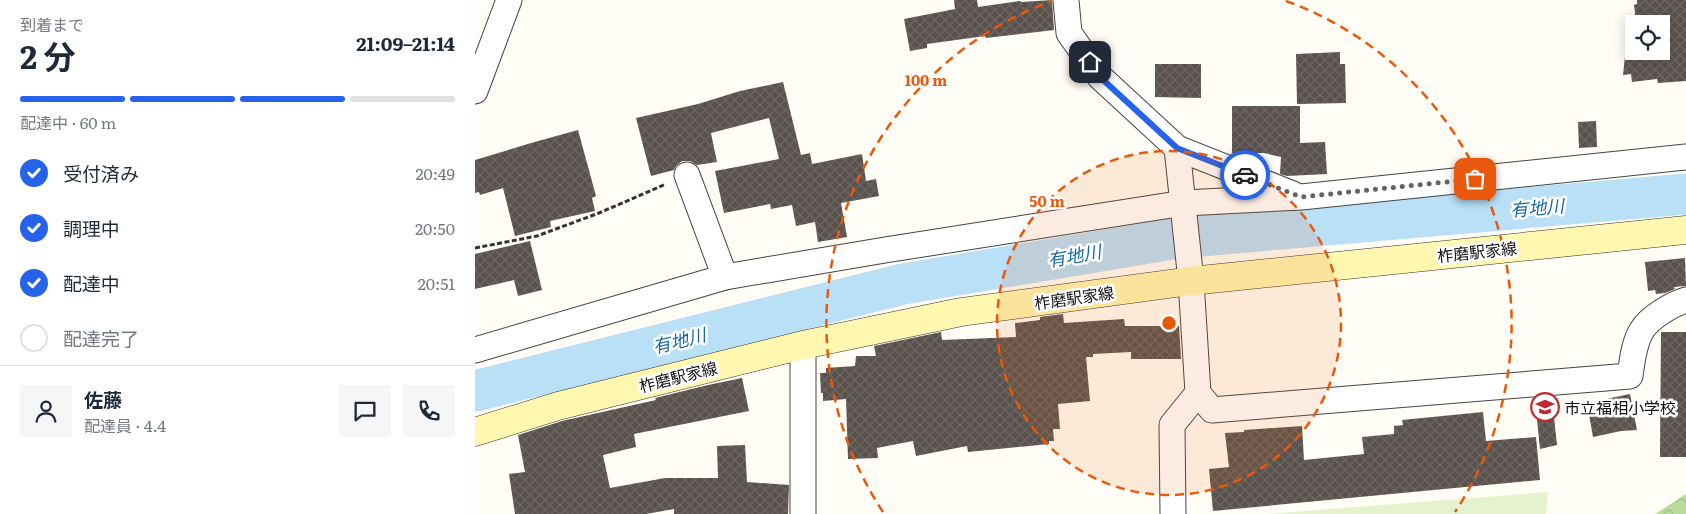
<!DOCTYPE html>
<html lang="ja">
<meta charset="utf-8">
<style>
body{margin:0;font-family:Literata,"Noto Sans JP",serif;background:#f6f6f7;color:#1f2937;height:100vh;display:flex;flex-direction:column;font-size:19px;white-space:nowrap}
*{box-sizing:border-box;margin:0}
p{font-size:16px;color:#747a83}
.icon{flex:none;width:28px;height:28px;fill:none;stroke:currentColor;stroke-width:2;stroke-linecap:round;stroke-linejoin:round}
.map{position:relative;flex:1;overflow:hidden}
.side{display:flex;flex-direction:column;background:#fff;width:475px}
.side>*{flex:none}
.fabs{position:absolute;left:1150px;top:15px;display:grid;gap:10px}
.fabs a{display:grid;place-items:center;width:45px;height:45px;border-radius:0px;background:#fff;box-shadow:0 2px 12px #0003;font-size:25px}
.pin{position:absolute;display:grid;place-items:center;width:42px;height:42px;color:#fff;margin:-21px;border-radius:10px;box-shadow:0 2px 8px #0006}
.courier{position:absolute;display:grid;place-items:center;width:50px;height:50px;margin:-25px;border:4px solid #2563eb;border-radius:50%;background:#fff;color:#222;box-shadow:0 1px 6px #0007}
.head em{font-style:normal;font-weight:700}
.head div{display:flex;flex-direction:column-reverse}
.head{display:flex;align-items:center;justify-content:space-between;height:85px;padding:0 20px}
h1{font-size:32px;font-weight:700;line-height:38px}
.bar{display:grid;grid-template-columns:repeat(4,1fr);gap:8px 5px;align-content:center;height:60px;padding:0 20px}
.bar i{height:6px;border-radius:4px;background:#e0e1e3}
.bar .selected{background:#2563eb}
.bar p{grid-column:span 4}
.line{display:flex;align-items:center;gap:12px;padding:0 20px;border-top:1px solid #e0e1e3}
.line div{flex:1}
.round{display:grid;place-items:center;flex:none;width:52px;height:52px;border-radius:0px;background:#f6f6f7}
ol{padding:0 20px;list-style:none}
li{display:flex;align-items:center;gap:15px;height:55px}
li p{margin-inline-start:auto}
li .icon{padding:5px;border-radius:50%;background:#2563eb;color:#fff;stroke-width:4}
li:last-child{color:#747a83}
li i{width:28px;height:28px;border:2px solid #e0e1e3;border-radius:50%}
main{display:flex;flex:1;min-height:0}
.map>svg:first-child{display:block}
.forest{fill:url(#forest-crowns)}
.pitch{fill:#e6f2cf}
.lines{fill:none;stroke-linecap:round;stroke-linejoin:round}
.river{stroke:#b9e0f7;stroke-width:41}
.building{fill:url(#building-cross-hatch);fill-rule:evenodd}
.street-casing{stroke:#444;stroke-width:27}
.secondary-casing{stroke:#333;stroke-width:29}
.path{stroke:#333;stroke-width:3;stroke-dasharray:5 2.5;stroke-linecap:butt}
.street{stroke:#fff;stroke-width:25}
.secondary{stroke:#fff6b0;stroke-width:28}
.done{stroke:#646461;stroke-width:5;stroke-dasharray:0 9}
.route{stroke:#2563eb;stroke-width:6}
.ring{fill:none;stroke:#e8590c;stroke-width:2.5;stroke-dasharray:9 6}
.labels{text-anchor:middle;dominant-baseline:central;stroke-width:5;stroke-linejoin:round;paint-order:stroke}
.street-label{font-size:16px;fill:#111;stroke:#fff}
.poi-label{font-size:16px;fill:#111;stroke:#fff;text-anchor:start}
.water-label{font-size:18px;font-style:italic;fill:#1768a6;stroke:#fff}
.centre{fill:#e8590c;stroke:#fff;stroke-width:2.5}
.ring-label{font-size:15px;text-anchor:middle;font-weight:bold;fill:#e8590c;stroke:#fff;stroke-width:5;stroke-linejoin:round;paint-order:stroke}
</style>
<main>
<section class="side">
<div class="head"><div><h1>2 分</h1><p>到着まで</p></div><em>21:09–21:14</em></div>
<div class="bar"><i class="selected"></i><i class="selected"></i><i class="selected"></i><i></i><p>配達中 · 60 m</p></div>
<ol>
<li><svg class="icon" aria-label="check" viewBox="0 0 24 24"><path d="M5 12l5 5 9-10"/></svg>受付済み<p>20:49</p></li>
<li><svg class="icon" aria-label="check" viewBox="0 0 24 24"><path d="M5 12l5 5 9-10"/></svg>調理中<p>20:50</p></li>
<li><svg class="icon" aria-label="check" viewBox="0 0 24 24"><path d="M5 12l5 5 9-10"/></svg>配達中<p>20:51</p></li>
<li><i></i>配達完了</li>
</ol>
<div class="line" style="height:90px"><a class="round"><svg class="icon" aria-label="person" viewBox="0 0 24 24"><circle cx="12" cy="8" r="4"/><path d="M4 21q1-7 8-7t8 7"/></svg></a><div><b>佐藤</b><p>配達員 · 4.4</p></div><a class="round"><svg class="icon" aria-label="chat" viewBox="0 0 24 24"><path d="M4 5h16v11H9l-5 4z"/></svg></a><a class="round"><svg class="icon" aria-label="phone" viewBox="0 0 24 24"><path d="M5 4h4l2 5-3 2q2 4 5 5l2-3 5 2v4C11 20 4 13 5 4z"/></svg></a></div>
</section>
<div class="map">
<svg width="1211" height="514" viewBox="0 0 1211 514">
<defs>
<pattern id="forest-crowns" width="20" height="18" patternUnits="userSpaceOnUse" patternTransform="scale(1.25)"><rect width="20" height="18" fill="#b9dc9c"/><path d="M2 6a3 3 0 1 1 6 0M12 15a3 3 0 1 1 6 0" fill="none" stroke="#9ebc85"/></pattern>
<pattern id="building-cross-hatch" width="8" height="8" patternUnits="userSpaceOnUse" patternTransform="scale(1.25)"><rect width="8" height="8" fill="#5a524d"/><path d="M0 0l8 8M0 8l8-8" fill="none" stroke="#6d6662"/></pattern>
</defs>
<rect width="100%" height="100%" fill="#fffdf5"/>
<polygon class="forest" points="1211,494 1211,514 1180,514"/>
<polygon class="pitch" points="1073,492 1071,514 791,514"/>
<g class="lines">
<polyline class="river" points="0,391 428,284 703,238 1211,194"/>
</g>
<g class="building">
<polygon points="479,0 502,0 503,7 545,1 546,2 577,0 579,30 511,38 510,36 452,44 452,48 435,51 429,19 480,9"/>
<path d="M1162,0H1211V81L1183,83L1182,79L1157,82L1156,74L1148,75L1151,47L1159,46L1156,22L1161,21L1159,5L1162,4ZM1159,24H1186V51H1159Z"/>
<polygon points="865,52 865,64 870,64 871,103 822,104 821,54"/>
<polygon points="680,64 726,64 726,98 680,97"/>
<polygon points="308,82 326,155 335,153 337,164 387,154 391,181 401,179 404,196 366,203 372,237 343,242 340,222 321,226 317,205 296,209 295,204 249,213 240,171 304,159 294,118 236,133 242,162 222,165 215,161 207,161 201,166 199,170 176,176 161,118 223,104 265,91"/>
<polygon points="757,106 825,106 825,143 850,142 852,174 812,176 805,174 806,157 789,153 757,153"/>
<polygon points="1121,121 1122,147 1104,148 1103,122"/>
<polygon points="103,130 121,196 117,198 120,211 75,221 76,227 40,236 28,188 5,195 4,192 0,193 0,160 56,143"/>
<polygon points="55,241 67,290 43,296 39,280 0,289 0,254"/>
<polygon points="1210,258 1211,286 1199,287 1200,289 1190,293 1181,294 1180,290 1173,291 1170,262"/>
<polygon points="588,314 589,323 649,319 650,326 704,326 706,359 656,359 656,352 618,354 618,357 611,357 615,401 583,404 585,429 578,429 579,441 574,441 574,444 493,452 492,446 441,456 438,441 402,448 403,458 373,459 371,399 348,401 348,393 346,393 345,373 351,373 351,368 380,366 381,356 401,356 399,346 466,332 467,340 541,337 540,323 565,320 565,317"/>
<polygon points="1186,332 1211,332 1211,457 1185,457"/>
<polygon points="267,378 274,411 159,434 161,447 128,455 135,488 190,478 243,478 242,446 270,445 272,482 314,485 313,514 199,514 199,509 171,514 40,514 34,474 50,472 43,435 87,421 181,400 180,398 233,385"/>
<polygon points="1155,394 1162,430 1146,431 1118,437 1112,403"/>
<polygon points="1077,399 1082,445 1065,449 1060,400"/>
<polygon points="1008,412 1011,441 1061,437 1065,480 738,511 734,469 754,467 750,433 769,432 769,430 827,426 829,460 889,454 887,437 919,434 919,426 928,425 927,420"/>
</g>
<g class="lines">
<defs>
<g id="street">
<polyline points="591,0 594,33 625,77 702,148 716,281 723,393 697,425 698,514"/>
<polyline points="0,91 34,0"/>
<polyline points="702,148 818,194"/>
<polyline points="212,175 250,277"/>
<polyline points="328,345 328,514"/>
<polyline points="0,350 250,277 410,250 709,203 826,197 1211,157"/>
<path d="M723,393L737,410L1155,376C1157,362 1159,342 1167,330C1174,318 1197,304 1211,300"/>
</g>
<polyline id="secondary" points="0,432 83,406 187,380 328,345 486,312 716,281 1211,230"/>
</defs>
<use href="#street" class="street-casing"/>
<use href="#secondary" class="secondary-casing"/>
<polyline class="path" points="0,248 62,236 124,213 191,184"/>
<use href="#street" class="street"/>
<use href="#secondary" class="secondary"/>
</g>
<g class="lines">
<polyline class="done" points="770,175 826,197 1000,179"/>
<polyline class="route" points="615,62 625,77 702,148 770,175"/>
</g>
<circle cx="694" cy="323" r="172" fill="#e8590c" fill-opacity=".12"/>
<g class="ring">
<circle cx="694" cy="323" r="172"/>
<path d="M408 512A343 343 0 0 1 577 1M811 1A343 343 0 0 1 980 512"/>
</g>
<defs>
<symbol id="school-ring" viewBox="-11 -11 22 22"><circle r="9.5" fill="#fff" stroke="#c4262e" stroke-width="1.5"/><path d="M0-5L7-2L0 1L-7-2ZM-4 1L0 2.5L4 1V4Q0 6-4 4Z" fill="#c4262e"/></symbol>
</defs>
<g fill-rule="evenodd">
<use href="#school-ring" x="1054" y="391" width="32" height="32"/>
</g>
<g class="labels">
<g class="street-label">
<text transform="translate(1002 251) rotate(-6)">柞磨駅家線</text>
<text transform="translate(599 297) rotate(-8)">柞磨駅家線</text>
<text transform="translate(203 376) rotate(-14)">柞磨駅家線</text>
</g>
<g class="poi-label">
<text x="1089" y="407">市立福相小学校</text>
</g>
<g class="water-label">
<text transform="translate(1062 207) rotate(-5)">有地川</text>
<text transform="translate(599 255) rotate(-10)">有地川</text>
<text transform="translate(204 340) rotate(-14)">有地川</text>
</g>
</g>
<circle cx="694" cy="323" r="8" class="centre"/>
<g class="ring-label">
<text x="451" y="86">100 m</text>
<text x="572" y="207">50 m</text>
</g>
</svg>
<div class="fabs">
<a><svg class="icon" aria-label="locate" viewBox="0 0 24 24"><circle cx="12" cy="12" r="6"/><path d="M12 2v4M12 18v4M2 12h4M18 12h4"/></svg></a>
</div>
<div class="pin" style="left:1000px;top:179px;background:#ea580c"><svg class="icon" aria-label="bag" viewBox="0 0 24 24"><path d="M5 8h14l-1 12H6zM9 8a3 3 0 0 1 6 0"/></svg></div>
<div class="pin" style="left:615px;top:62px;background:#1f2937"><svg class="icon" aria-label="home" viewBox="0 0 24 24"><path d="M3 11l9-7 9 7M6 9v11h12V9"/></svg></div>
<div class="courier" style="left:770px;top:175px"><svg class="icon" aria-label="car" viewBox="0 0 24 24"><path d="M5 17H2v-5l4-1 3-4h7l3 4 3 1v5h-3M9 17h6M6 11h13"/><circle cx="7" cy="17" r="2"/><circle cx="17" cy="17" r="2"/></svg></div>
</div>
</main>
